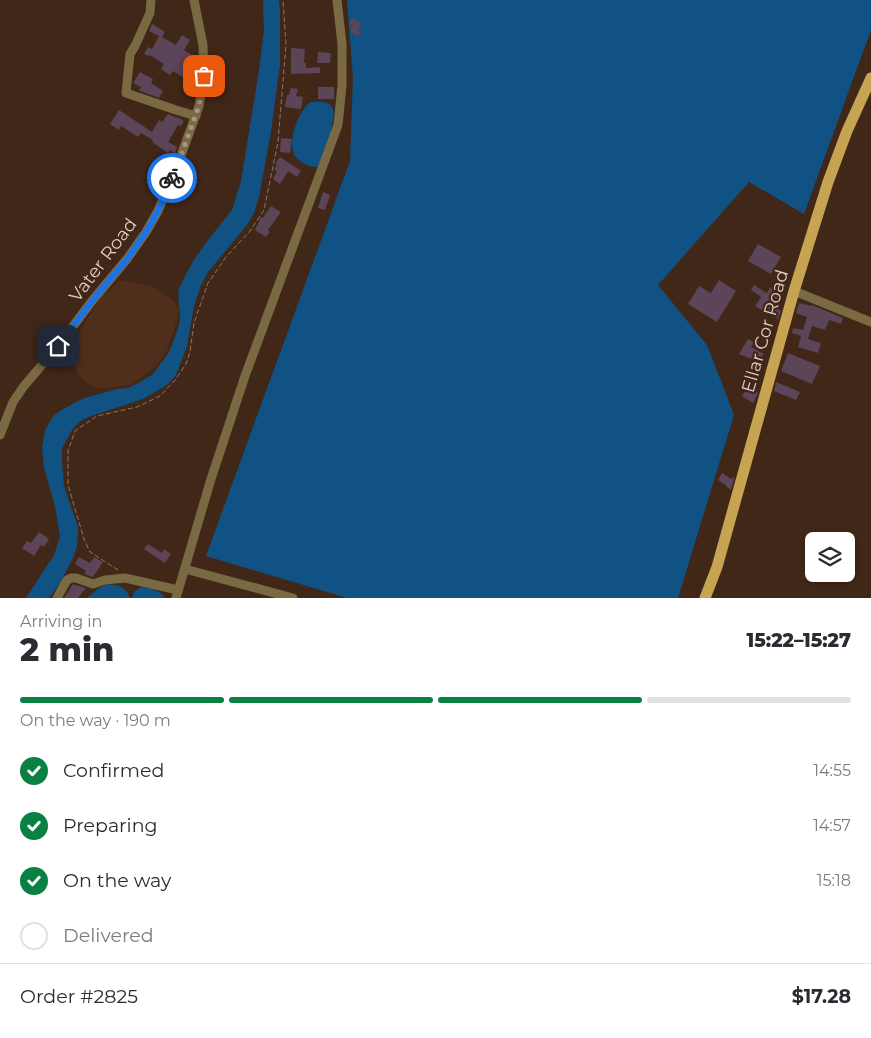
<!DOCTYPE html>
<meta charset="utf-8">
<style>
body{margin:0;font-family:Montserrat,sans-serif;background:#f7f7f7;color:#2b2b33;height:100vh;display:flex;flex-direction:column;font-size:19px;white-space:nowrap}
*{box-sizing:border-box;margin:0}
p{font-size:16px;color:#7c7c81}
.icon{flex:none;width:28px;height:28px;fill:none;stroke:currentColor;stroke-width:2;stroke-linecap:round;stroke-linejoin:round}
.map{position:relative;height:598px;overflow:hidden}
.details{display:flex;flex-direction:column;background:#fff;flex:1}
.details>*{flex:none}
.controls{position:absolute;left:805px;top:532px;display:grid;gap:10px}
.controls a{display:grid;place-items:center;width:50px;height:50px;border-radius:8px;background:#fff;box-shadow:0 1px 4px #0004;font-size:25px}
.pin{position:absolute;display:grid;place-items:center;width:42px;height:42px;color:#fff;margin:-21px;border-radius:10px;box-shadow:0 2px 8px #0006}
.courier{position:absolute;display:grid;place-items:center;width:50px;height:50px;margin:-25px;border:4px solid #1a73e8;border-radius:50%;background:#fff;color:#222;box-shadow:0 1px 6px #0007}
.overview em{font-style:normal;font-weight:800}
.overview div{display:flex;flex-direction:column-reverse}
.overview{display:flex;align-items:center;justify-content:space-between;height:85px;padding:0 20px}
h1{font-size:32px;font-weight:800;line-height:38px}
.bar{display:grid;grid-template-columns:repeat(4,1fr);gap:8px 5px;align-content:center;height:60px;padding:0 20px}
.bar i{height:6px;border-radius:4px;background:#e1e1e2}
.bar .active{background:#0b8043}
.bar p{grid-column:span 4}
.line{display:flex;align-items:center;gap:12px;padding:0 20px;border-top:1px solid #e1e1e2}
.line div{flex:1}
ol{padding:0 20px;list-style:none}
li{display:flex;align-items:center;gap:15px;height:55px}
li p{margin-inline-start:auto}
li .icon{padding:5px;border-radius:50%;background:#0b8043;color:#fff;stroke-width:4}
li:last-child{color:#7c7c81}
li i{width:28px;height:28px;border:2px solid #e1e1e2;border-radius:50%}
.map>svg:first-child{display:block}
.built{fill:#4f2f1b}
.water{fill:#115284}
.building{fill:#5c4459}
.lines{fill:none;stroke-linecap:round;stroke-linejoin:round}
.path{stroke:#8b7569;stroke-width:1;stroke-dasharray:5 2.5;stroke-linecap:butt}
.minor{stroke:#7a6a44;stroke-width:9}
.major{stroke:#c6a451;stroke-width:11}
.done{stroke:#a89488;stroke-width:5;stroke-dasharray:0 9}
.route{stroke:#1a73e8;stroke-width:6}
.labels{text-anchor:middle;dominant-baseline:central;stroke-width:4.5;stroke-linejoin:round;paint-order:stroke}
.street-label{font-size:18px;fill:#dfcec5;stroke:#412717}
</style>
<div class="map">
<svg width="871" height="598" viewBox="0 0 871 598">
<rect width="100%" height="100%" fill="#412717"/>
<polygon class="built" points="120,280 148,285 158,289 173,301 179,308 178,314 174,331 166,353 155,367 131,385 98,389 87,383 79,376 74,363 72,347 89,315 102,297"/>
<g class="water">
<polygon points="263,0 279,0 280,10 280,65 277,86 271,132 259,197 254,213 247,225 208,272 201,285 194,306 187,346 176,375 167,385 143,399 88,417 79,422 72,430 62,448 62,461 64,486 78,527 78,535 77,546 73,558 60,583 49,598 26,598 54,555 60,537 55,506 44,468 42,448 45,430 54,415 65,408 84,398 118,389 128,388 140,382 153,374 169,352 172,345 179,325 180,316 178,291 185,276 194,260 208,240 232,210 241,181 259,71 264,31"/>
<polygon points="347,0 871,0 871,30 804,214 749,182 658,285 707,345 734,415 678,598 347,598 206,556 350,161 353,78"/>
<path d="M311,102C318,102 328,100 332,107C338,117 324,158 317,167C312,167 307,165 303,163C298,160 294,156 293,151C289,137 299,110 311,102Z"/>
<path d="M108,584C120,586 125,586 130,598H87L99,588Z"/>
<path d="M141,587C150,588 160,590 165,598H132L134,592Z"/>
</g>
<g class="building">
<polygon points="352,18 361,24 358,30 361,32 358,37 350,31 353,26 349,24"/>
<polygon points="152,24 165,32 162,37 176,45 182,35 190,40 184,50 195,57 192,61 197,64 195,70 198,74 194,79 186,74 184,78 173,71 170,75 161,69 164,64 150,55 149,56 144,54 148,47 152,49 159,36 149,31"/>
<polygon points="291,48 305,49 304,63 306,63 306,68 320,67 320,73 291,74"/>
<polygon points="318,52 331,53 330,63 317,63"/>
<polygon points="140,72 153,79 151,83 163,91 159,98 143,92 139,90 141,87 133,83"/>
<rect x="318" y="87" width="16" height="12"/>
<polygon points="291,88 298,89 296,96 303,97 301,109 285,107 287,95 289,95"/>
<polygon points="119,110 152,132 159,120 162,122 168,114 176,118 177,117 179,118 184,121 181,126 178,125 168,142 177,147 175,154 170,150 168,153 152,142 153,140 141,133 138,137 121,126 119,130 110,124"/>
<polygon points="281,138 292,139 290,153 280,152"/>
<polygon points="280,157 301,171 297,177 288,171 280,184 273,179 277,172 274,169 277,165 275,164"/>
<polygon points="165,160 171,164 165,176 163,175 161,179 148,171 151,165 157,169 158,167 160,168"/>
<polygon points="323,192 330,195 325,210 318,208"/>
<polygon points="271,206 281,212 268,230 270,232 266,237 255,230 261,217 263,218"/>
<polygon points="758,244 781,257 771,274 748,261"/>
<polygon points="719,280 736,291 717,322 688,304 699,286 711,293"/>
<polygon points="754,285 767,293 770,287 781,292 774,307 781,311 778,319 769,313 768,314 755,306 761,297 751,290"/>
<polygon points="799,303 811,306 812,305 843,318 841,324 829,320 825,330 812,326 808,339 821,343 818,353 798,347 801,336 792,333 793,328 803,330 807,317 796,313"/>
<polygon points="748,339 754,342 751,347 764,354 759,362 739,354"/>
<polygon points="788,353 820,366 812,384 781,371"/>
<polygon points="776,382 800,392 796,400 774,391"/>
<polygon points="748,387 758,393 753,403 742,396"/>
<polygon points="722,473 731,479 733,477 734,478 731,490 727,487 727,486 718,480"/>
<polygon points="39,532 49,539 44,547 41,545 34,556 22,548 27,541 31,543"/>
<polygon points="148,544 162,553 164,549 171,554 165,563 144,549"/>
<polygon points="79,557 90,563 94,557 103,562 93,577 84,574 86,571 75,564"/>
<polygon points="73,584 86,588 78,598 64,598"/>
</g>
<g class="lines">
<polyline class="path" points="118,570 90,552 84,539 68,485 68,451 75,431 97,416 137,407 160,396 176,379 186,364 190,352 194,323 208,283 226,257 250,231 264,210 278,142 286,45 283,0"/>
<g class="minor">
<polyline points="151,0 150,13 135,46 130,54 126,93 176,110 196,116"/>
<polyline points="794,291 871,322"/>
<polyline points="0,435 13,402 24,386 58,346 92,301 127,259 146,232 158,211 179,161 199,106 204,76 203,45 194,0"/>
<polyline points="185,569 293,598"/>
<polyline points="57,598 67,580 71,578 76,578 93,584 105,580 125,578 178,590"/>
<polyline points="176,598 211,479 245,376 338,125 342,85 342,44 337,0"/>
</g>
<polyline class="major" points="705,598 717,567 794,291 828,182 847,131 871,78"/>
</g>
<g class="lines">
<polyline class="done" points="172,178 179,161 199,106 204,76"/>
<polyline class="route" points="58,346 92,301 127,259 146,232 158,211 172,178"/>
</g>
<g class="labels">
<g class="street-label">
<text transform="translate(103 260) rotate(-53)">Vater Road</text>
<text transform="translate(765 331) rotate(-74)">Ellar Cor Road</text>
</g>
</g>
</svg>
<div class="controls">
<a><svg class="icon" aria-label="layers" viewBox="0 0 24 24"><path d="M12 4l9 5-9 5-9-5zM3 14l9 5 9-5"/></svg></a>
</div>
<div class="pin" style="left:204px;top:76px;background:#ea580c"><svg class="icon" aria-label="bag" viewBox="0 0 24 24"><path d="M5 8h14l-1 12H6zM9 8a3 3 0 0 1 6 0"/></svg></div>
<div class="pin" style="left:58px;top:346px;background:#1f2937"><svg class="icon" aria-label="home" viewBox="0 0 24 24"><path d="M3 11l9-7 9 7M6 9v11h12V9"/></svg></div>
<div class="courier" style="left:172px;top:178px"><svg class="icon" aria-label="bike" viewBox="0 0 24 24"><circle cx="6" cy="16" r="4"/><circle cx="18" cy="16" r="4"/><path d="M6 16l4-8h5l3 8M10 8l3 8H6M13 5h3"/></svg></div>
</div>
<section class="details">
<div class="overview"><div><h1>2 min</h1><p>Arriving in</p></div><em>15:22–15:27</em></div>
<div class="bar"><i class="active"></i><i class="active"></i><i class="active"></i><i></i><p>On the way · 190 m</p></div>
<ol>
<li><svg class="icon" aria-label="check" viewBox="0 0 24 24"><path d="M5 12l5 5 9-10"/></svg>Confirmed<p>14:55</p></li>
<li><svg class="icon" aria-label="check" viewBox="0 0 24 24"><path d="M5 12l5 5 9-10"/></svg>Preparing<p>14:57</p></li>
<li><svg class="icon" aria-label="check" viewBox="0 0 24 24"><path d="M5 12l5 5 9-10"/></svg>On the way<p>15:18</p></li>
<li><i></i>Delivered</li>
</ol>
<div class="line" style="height:65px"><div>Order #2825</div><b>$17.28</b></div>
</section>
